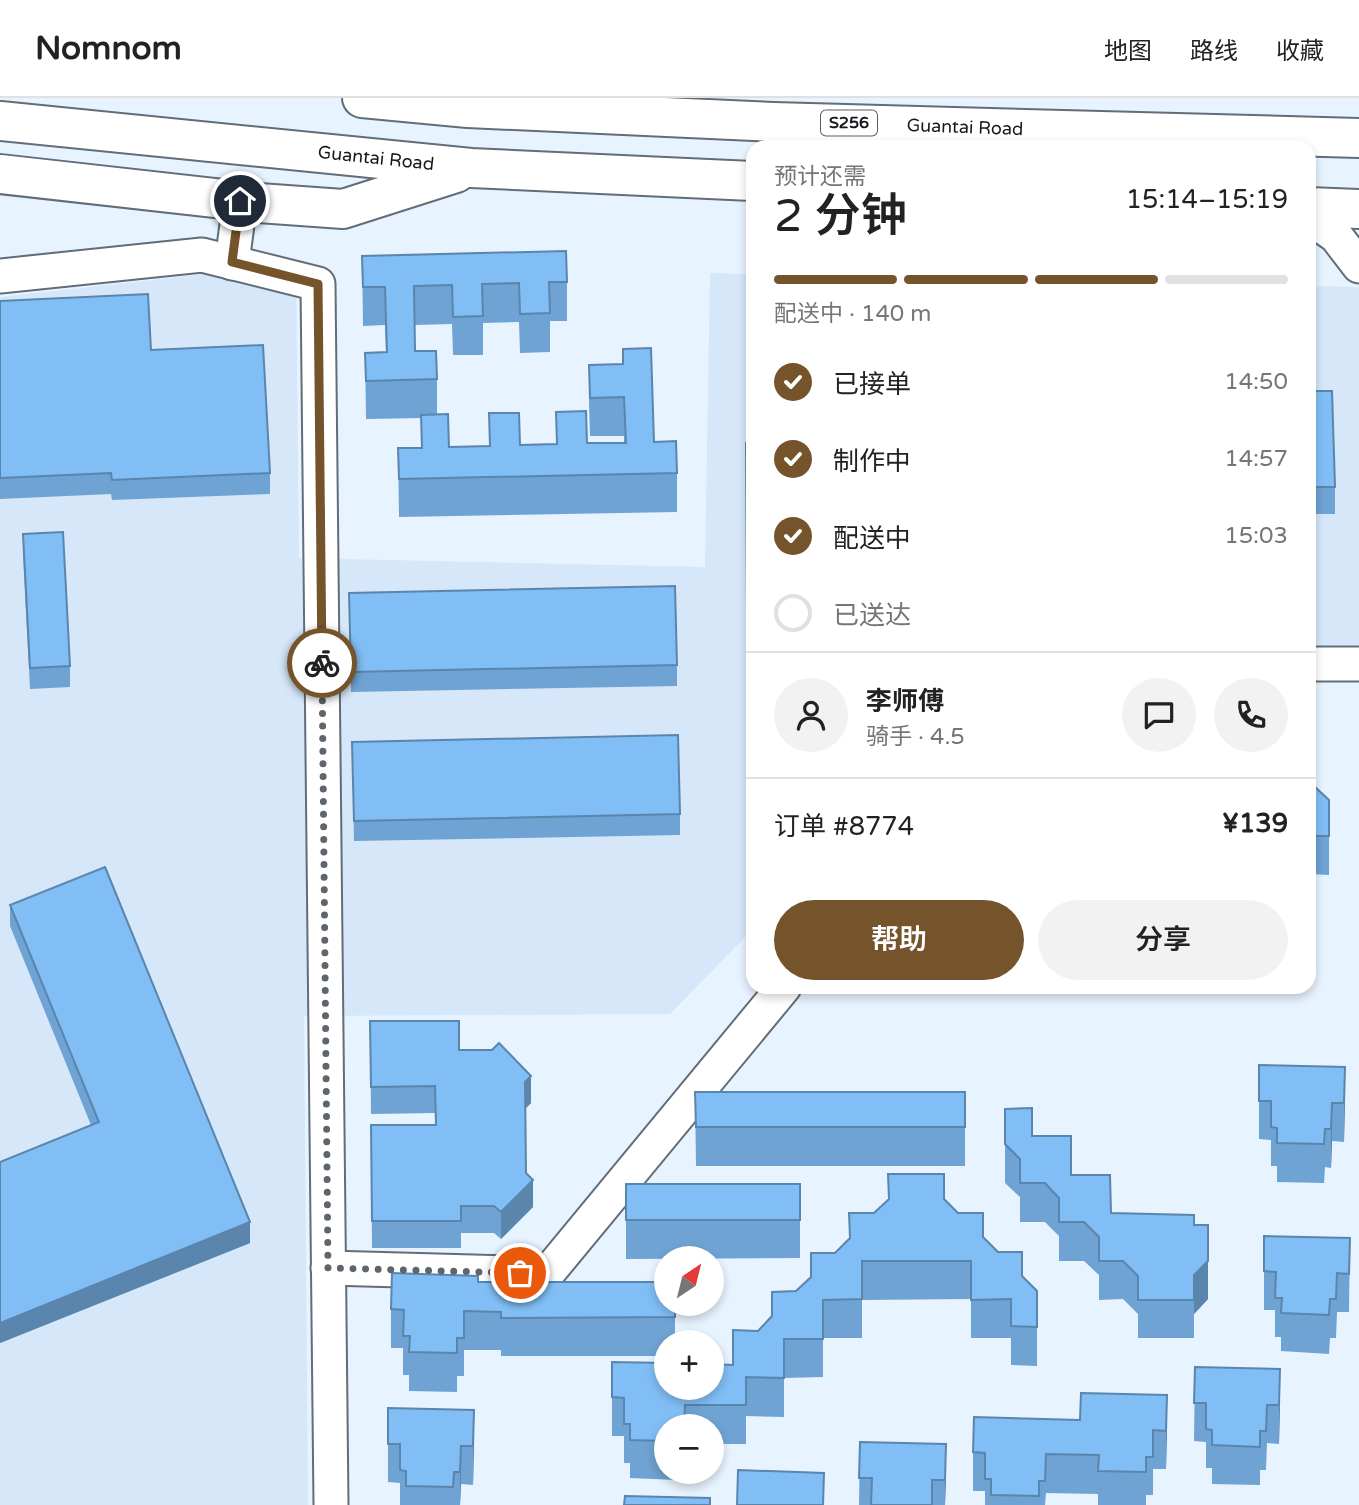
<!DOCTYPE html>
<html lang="zh">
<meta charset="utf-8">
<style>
body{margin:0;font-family:"Varela Round","Noto Sans SC",sans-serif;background:#f2f2f2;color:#222;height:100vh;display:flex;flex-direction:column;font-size:26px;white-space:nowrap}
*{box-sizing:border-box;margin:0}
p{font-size:23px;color:#767676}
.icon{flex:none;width:38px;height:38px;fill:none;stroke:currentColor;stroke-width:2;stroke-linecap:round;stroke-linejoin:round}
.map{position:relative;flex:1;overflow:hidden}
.details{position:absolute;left:746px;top:42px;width:570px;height:854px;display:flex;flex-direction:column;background:#fff;border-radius:21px;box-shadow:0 4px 10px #0003}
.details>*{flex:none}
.needle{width:46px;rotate:35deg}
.controls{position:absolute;left:654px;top:1148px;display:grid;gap:14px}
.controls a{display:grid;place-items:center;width:70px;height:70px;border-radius:50%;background:#fff;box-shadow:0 4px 10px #0003;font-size:35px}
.pin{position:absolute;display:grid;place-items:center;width:60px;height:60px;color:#fff;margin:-30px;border:4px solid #fff;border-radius:50%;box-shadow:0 2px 7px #0007}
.courier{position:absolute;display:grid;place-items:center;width:70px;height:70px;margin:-35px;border:5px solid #75542b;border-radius:50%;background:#fff;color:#222;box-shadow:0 2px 9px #0007}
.head em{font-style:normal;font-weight:600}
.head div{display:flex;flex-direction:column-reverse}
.head{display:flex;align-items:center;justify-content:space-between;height:119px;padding:0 28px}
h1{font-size:46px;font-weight:600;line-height:52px}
.bar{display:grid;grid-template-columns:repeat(4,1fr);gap:10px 7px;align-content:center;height:84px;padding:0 28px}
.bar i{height:9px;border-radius:5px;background:#e0e0e0}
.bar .current{background:#75542b}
.bar p{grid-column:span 4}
.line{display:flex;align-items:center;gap:18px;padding:0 28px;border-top:2px solid #e0e0e0}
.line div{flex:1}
.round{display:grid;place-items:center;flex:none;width:74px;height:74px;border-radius:37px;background:#f2f2f2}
ol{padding:0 28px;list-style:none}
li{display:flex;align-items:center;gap:21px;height:77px}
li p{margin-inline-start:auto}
li .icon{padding:7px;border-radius:50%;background:#75542b;color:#fff;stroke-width:4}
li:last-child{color:#767676}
li i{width:38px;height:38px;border:4px solid #e0e0e0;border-radius:50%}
.primary-button{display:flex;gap:14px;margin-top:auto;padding:14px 28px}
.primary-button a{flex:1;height:80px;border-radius:42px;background:#75542b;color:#fff;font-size:28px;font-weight:600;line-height:80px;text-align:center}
.primary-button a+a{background:#f2f2f2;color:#222}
header{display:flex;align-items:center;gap:42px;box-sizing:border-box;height:98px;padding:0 35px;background:#fff;border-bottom:2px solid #e0e0e0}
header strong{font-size:33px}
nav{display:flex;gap:38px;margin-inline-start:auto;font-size:24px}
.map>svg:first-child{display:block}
.built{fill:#d5e7f8}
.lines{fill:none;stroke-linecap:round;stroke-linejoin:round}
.minor-casing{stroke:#626d77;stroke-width:37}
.major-casing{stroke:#626d77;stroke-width:42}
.minor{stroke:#fff;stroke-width:33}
.major{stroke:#fff;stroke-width:38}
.wall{fill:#6fa3d3}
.shaded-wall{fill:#5a85ac}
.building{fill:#81bef5;stroke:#5a85ac;stroke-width:2}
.done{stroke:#5e656c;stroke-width:7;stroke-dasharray:0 12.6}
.route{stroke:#75542b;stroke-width:9}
.labels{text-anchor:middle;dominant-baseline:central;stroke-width:5;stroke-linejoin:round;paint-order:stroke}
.shield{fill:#fff;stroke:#5b5e61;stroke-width:2}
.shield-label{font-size:16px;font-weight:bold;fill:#15191d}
.street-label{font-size:18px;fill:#15191d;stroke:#fff}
</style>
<header>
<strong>Nomnom</strong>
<nav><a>地图</a><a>路线</a><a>收藏</a></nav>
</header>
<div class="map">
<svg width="1359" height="1407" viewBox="0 0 1359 1407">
<rect width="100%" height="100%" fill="#e7f3ff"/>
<g class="built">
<polygon points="296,166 299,460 705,469 710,175 752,176 752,832 670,916 304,918 308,1407 0,1407 0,199"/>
<polygon points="1309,188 1359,189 1359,547 1309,547"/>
</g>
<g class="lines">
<defs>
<g id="minor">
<polyline points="1309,119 1336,138 1359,168"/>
<polyline points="232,165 240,103"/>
<polyline points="0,178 202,157 318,186 331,1407"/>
<polyline points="1309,566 1359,566"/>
<polyline points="328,1170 547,1176 784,889"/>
</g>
<g id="major">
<polyline points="362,0 468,10 773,24 1359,40"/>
<polyline points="0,23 471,70 752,83"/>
<polyline points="0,76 259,105 343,111 456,75"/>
<polyline points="1309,109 1359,111"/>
</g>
</defs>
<use href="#minor" class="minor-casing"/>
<use href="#major" class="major-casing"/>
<use href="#minor" class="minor"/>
<use href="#major" class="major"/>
</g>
<g class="wall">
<polygon points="362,158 567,184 567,223 550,223 550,254 520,255 519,224 483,225 483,257 453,257 452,226 415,227 415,253 437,281 437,317 449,349 489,348 489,315 520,347 556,346 556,314 587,345 624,345 624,338 590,338 589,305 589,267 623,266 654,344 677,375 677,414 399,419 398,350 421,350 421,320 366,321 365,255 386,254 385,227 363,228"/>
<polygon points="0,203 151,252 270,375 270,396 112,402 111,396 0,401"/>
<polygon points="1309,293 1335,389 1335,416 1309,416"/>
<polygon points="746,345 752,345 752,525 747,525"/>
<polygon points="23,436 70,568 70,589 30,591 23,456"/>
<polygon points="349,495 677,567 677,588 351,594"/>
<polygon points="352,644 680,716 680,737 354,743"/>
<polygon points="1309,663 1314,688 1329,702 1329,777 1309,776"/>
<polygon points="10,807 250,1145 0,1245 0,1064 91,1027 10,828"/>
<polygon points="370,923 459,952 531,1005 525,1011 526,1075 533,1109 501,1141 494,1135 461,1135 461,1150 372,1150 371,1027 435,1027 435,1015 371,1016"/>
<polygon points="1345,969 1344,1044 1332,1043 1331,1070 1325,1069 1324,1085 1277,1084 1277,1068 1271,1068 1271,1042 1259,1041 1259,1003"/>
<polygon points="695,994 965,994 965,1068 696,1068"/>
<polygon points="1005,1011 1111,1115 1194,1127 1208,1201 1194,1216 1194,1240 1138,1240 1138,1216 1123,1201 1099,1202 1099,1177 1084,1163 1059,1163 1059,1138 1045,1124 1020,1124 1020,1099 1005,1085"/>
<polygon points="626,1086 800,1086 800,1160 626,1161"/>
<polygon points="944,1101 1037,1193 1037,1268 1011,1267 1011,1240 971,1240 971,1201 862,1202 862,1240 823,1240 823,1279 784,1280 784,1319 746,1318 746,1346 712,1346 712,1328 667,1328 667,1374 678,1374 677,1382 630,1380 630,1365 624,1365 624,1338 612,1338 612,1264 733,1267 758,1233 874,1115"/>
<polygon points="1264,1138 1350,1140 1349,1214 1337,1214 1336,1240 1330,1240 1329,1256 1281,1253 1281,1239 1275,1239 1275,1212 1264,1212"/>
<polygon points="478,1184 675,1206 675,1244 667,1244 667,1258 501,1258 501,1252 464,1252 464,1278 457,1278 457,1294 409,1293 409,1277 403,1277 403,1250 391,1250 391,1211"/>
<polygon points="1195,1269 1280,1271 1279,1346 1267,1345 1266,1372 1260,1372 1260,1387 1212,1386 1212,1370 1206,1370 1206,1344 1194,1343"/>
<polygon points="1167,1297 1166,1371 1153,1371 1153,1397 1146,1397 1146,1407 1098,1407 1098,1396 1046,1395 1045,1407 985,1407 985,1393 973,1393 973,1354"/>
<polygon points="474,1312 473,1387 461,1386 460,1407 400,1407 400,1385 388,1384 388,1346"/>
<polygon points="860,1344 946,1346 945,1407 859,1407"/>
</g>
<g class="shaded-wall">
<polygon points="1345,969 1345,1008 1344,1044 1344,1005"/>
<polygon points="531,978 531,1005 525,1011 525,984"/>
<polygon points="1332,1005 1332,1043 1331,1070 1331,1031"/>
<polygon points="533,1082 533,1109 501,1141 501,1114"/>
<polygon points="250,1124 250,1145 0,1245 0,1225"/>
<polygon points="1208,1163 1208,1201 1194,1216 1194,1177"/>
<polygon points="1280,1271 1280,1310 1279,1346 1279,1307"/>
<polygon points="1167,1297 1167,1336 1166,1371 1166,1333"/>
<polygon points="474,1312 474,1351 473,1387 473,1348"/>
<polygon points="946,1346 946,1385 945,1407 945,1382"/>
<polygon points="461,1348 461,1386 460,1407 460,1374"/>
</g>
<g class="building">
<polygon points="566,153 567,184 549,184 550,215 520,216 519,185 482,186 483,218 453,219 452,187 414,188 415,253 436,253 437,281 366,283 365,255 387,254 385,189 363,189 362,158"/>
<polygon points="148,196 151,252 263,247 270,375 112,382 111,375 0,380 0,203"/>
<polygon points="651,250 654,344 676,343 677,375 399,381 398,350 422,350 421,317 448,316 449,349 490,348 489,315 519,315 520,347 557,346 556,314 586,313 587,345 626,345 624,299 590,300 589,267 623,266 623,251"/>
<polygon points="1309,293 1332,293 1335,389 1309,389"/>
<polygon points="746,345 752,345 752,505 747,505"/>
<polygon points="63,434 70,568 30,570 23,436"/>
<polygon points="675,488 677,567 351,574 349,495"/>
<polygon points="678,637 680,716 354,723 352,644"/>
<polygon points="1309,663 1314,663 1314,688 1329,702 1329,738 1309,738"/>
<polygon points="105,769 250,1124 0,1225 0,1064 99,1024 10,807"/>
<polygon points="370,923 459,923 459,952 492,952 499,945 531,978 525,984 526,1075 533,1082 501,1114 494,1108 461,1108 461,1123 372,1123 371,1027 436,1027 435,988 371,989"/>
<polygon points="1259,967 1345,969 1344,1005 1332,1005 1331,1031 1325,1031 1324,1046 1277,1045 1277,1030 1271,1029 1271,1003 1259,1003"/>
<polygon points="695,994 965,994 965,1029 696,1029"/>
<polygon points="1032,1010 1032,1038 1071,1038 1071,1077 1110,1077 1111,1115 1194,1117 1194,1127 1208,1127 1208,1163 1194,1177 1194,1202 1138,1202 1138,1178 1123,1163 1099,1163 1099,1139 1084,1124 1059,1124 1059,1100 1045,1085 1020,1085 1020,1061 1005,1046 1005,1011"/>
<polygon points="888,1076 944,1076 944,1101 958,1115 983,1115 983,1139 998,1154 1022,1154 1022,1178 1037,1193 1037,1229 1011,1228 1011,1201 971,1202 971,1163 862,1163 862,1201 823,1202 823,1241 784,1241 784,1280 746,1279 746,1307 685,1307 684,1328 667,1328 667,1343 630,1342 630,1326 624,1326 624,1300 612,1299 612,1264 667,1265 667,1290 712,1290 712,1266 733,1267 733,1232 758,1233 772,1218 772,1194 796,1193 811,1179 811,1155 835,1155 850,1140 849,1115 874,1115 889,1101"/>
<rect x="626" y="1086" width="174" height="36"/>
<polygon points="1264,1138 1350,1140 1349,1176 1337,1175 1336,1201 1330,1201 1329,1217 1281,1215 1282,1200 1275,1200 1276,1174 1264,1173"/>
<polygon points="392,1175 478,1178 478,1184 667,1184 667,1206 675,1206 675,1219 501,1220 501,1214 464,1213 464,1240 457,1240 457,1255 409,1254 410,1238 403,1238 404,1212 391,1211"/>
<polygon points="1195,1269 1280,1271 1279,1307 1267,1307 1266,1333 1260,1333 1260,1349 1212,1347 1212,1332 1206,1331 1206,1305 1194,1305"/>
<polygon points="1081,1295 1167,1297 1166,1333 1153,1332 1153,1359 1146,1359 1146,1374 1098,1373 1099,1357 1046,1356 1045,1383 1039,1383 1039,1398 991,1397 991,1381 985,1381 985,1355 973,1354 974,1319 1080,1322"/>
<polygon points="388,1310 474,1312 473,1348 461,1348 460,1374 454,1374 453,1389 406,1388 406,1373 400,1372 400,1346 388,1346"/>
<polygon points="860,1344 946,1346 945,1382 932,1382 932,1407 871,1407 872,1380 859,1380"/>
<polygon points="738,1372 824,1375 823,1407 737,1407"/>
<polygon points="625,1398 710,1400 710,1407 624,1407"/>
</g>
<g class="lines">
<polyline class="done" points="322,565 328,1170 520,1175"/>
<polyline class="route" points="240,103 232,164 318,186 322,565"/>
</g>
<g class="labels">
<rect class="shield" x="821" y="12.5" width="56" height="25" rx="5"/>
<g class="shield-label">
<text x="849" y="25">S256</text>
</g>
<g class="street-label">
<text transform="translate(965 29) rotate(2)">Guantai Road</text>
<text transform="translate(376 60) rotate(6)">Guantai Road</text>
</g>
</g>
</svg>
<div class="controls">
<a><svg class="needle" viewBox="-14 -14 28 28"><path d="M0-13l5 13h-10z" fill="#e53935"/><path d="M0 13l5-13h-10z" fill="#767676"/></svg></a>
<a>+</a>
<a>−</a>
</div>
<div class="pin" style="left:520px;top:1175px;background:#ea580c"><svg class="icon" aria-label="bag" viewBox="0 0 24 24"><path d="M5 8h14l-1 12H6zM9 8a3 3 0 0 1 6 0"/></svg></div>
<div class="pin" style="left:240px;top:103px;background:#1f2937"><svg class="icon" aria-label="home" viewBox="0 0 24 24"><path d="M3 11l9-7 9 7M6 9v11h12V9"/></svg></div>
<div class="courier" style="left:322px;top:565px"><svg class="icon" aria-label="bike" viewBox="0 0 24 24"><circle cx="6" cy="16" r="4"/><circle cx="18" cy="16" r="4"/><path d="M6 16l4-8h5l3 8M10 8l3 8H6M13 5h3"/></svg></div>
<section class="details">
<div class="head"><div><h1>2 分钟</h1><p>预计还需</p></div><em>15:14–15:19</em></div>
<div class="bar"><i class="current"></i><i class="current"></i><i class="current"></i><i></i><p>配送中 · 140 m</p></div>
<ol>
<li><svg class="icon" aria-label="check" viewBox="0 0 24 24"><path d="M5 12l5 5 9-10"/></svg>已接单<p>14:50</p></li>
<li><svg class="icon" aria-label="check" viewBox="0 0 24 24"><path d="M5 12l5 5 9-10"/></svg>制作中<p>14:57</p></li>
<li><svg class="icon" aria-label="check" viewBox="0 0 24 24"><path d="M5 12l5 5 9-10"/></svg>配送中<p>15:03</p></li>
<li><i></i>已送达</li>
</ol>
<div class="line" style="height:126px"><a class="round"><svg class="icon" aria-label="person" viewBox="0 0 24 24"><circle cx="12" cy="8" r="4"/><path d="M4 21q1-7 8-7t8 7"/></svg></a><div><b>李师傅</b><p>骑手 · 4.5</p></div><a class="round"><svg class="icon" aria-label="chat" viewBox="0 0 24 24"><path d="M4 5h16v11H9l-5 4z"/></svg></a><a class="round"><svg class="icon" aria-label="phone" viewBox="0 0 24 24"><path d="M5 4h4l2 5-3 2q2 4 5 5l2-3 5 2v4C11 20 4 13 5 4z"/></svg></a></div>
<div class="line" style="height:91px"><div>订单 #8774</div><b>¥139</b></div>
<div class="primary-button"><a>帮助</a><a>分享</a></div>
</section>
</div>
